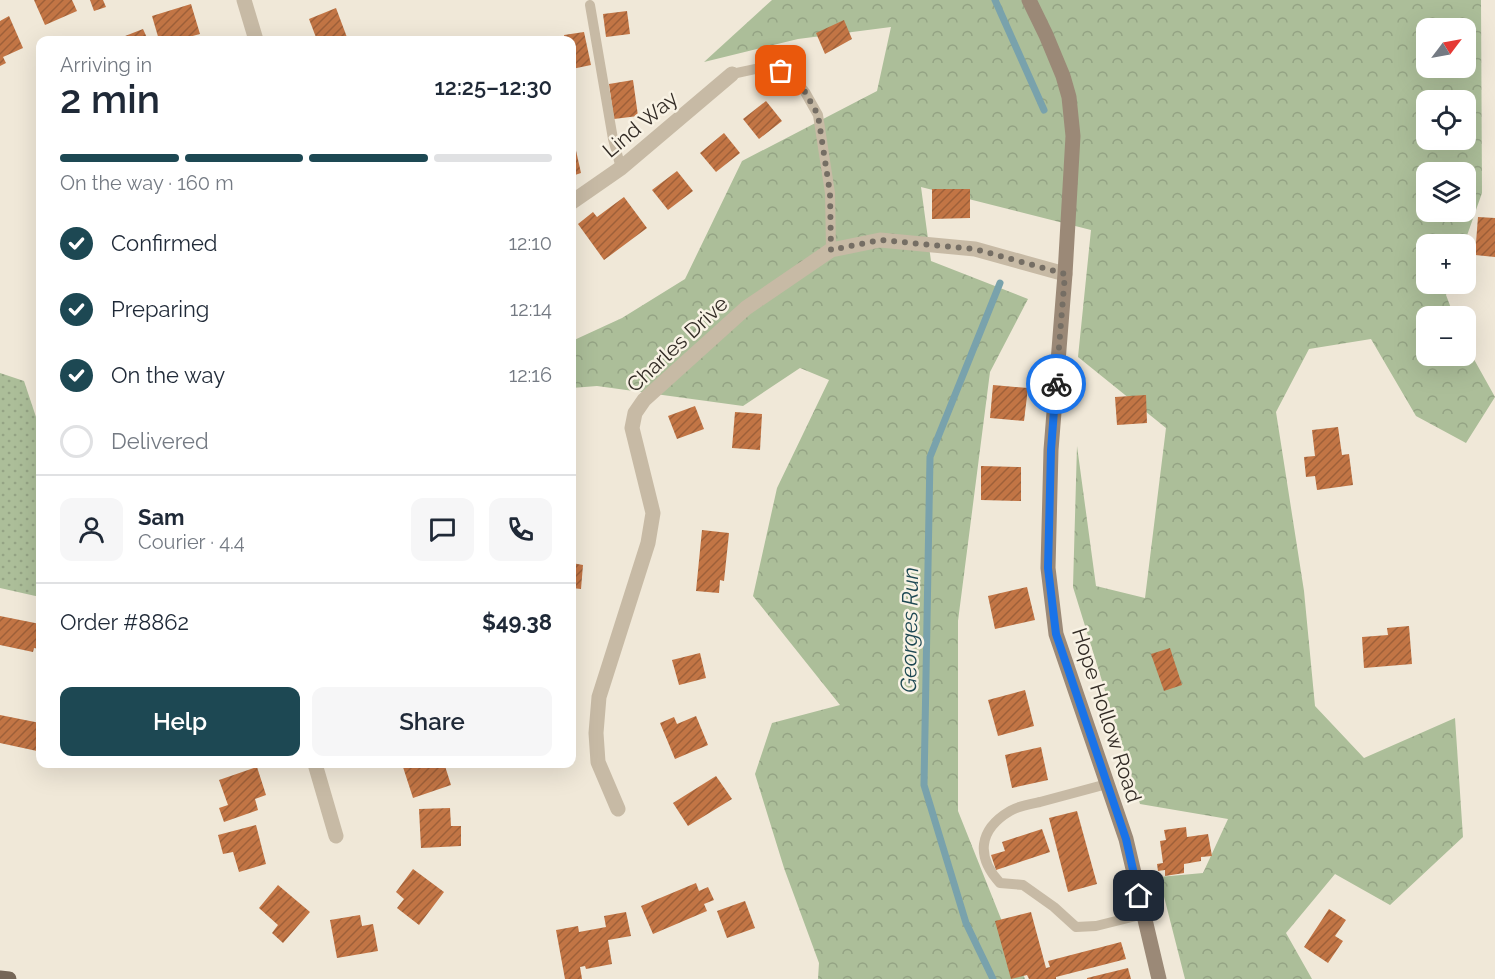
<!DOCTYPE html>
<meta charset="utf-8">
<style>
body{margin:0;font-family:Raleway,sans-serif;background:#f6f6f7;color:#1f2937;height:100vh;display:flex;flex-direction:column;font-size:22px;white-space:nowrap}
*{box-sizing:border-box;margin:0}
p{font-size:20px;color:#747a83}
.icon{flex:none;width:33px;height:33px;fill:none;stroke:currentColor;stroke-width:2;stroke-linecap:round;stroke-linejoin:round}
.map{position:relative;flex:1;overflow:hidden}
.panel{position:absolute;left:36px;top:36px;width:540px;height:732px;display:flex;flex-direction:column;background:#fff;border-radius:12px;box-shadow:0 6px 24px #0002}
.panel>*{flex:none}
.needle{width:39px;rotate:58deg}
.buttons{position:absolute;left:1416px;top:18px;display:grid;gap:12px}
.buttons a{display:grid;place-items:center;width:60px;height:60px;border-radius:12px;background:#fff;box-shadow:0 6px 24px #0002;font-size:30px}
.pin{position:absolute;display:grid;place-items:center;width:51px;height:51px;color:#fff;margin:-26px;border-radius:12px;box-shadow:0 3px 9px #0006}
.courier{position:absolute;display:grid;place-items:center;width:60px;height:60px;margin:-30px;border:4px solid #1a73e8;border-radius:50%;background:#fff;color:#222;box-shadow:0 2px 8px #0007}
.headline em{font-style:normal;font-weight:600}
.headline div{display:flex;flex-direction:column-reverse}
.headline{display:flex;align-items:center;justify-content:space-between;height:102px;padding:0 24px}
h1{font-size:39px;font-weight:600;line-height:45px}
.bar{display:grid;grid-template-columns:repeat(4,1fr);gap:9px 6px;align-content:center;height:72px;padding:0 24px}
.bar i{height:8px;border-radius:4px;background:#e0e1e3}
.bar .active{background:#1d4853}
.bar p{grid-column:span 4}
.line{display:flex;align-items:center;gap:15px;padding:0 24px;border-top:2px solid #e0e1e3}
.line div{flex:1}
.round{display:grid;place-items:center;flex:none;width:63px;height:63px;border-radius:12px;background:#f6f6f7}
ol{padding:0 24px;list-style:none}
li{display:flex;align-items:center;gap:18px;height:66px}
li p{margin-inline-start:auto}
li .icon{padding:6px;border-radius:50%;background:#1d4853;color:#fff;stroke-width:4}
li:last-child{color:#747a83}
li i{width:33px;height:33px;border:3px solid #e0e1e3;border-radius:50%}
.action{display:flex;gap:12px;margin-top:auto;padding:12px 24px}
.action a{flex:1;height:69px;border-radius:12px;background:#1d4853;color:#fff;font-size:24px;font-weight:600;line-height:69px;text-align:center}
.action a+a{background:#f6f6f7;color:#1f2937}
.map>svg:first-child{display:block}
.green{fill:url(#green-dots)}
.forest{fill:url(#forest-crowns);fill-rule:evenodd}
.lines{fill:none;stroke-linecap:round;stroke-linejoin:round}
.stream{stroke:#79a2ac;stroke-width:7}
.building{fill:url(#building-hatch)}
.lane{stroke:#c7baa5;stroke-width:10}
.street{stroke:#c7baa5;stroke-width:15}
.secondary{stroke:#9b8977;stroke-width:15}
.primary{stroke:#756657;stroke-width:15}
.done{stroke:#756e64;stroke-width:6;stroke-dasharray:0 10.8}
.route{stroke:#1a73e8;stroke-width:8}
.labels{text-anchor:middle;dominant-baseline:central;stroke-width:5;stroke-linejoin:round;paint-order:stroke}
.street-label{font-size:21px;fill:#332c26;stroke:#f8f2e4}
.water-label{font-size:22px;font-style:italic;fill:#1d4853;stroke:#f8f2e4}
</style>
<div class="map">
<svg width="1495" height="979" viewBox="0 0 1495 979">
<defs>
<pattern id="green-dots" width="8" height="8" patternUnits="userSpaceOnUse" patternTransform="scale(1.5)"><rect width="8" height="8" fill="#acbe99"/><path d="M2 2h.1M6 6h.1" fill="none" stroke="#94a384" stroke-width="1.8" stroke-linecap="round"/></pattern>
<pattern id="forest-crowns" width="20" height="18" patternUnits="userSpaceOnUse" patternTransform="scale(1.5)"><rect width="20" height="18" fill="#acbe99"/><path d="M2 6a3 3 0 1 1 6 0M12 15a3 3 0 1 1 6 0" fill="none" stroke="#94a384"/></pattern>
<pattern id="building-hatch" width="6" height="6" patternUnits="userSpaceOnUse" patternTransform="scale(1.5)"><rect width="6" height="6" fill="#c27545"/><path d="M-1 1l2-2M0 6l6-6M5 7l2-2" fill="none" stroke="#9e6039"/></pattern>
</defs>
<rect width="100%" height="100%" fill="#f0e8d8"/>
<polygon class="green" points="0,373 24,381 40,429 40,597 0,588"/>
<path class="forest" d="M772,0H1481L1482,193L1464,244H1426V284H1450L1446,295L1454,316H1426V356H1466V345L1495,397L1466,443L1416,416L1371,339L1309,349L1276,412L1304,591L1315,706L1364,758L1455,718L1463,837L1390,905L1335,874L1286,933L1312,979H1185L1159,877L1203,873L1228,819L1140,804L1073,587L1077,446L1096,586L1145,598L1166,428L1078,357L1091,230L921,187L931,261L1028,299L990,372L958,621V811L1025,979H818L819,963L784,868L755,774L772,723L840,705L753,596L777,488L829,380L800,368L743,406L597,386L572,388V341L622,318L685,279L742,161L877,91L891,27L798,39L704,62ZM1426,28H1466V68H1426ZM1426,100H1466V140H1426ZM1426,172H1466V212H1426Z"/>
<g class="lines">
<g class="stream">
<polyline points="995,0 1044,110"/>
<polyline points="993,979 966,923 924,785 930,457 1000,283"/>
</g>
</g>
<g class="building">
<polygon points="34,0 72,0 77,11 45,25"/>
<polygon points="90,0 103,0 106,7 94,11"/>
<polygon points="191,4 200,34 189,37 191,40 159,40 152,16"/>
<polygon points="336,8 348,40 317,40 309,19"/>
<polygon points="627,11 630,34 606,37 603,14"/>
<polygon points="9,16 23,48 3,57 6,63 0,66 0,21"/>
<polygon points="844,20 852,39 825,54 816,33"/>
<polygon points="143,29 148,40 121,40 120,38"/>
<polygon points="584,32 591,65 572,69 572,40 565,40 564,35"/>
<polygon points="633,80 638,116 614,119 609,84"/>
<polygon points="766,101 782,121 759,139 743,119"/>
<polygon points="724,133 740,153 716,172 700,153"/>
<polygon points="575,146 581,173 572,176 572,147"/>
<polygon points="677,171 693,191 668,210 652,190"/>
<polygon points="932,189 970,189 970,218 932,219"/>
<polygon points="624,197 647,228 604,260 578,224 593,212 597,217"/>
<polygon points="1478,217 1495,218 1495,257 1475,255"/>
<polygon points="993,385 1028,388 1024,421 990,418"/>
<polygon points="1146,395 1147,423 1117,425 1115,397"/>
<polygon points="695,406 704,429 677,439 668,416"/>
<polygon points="735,412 762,414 760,450 732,448"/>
<polygon points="1338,427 1342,455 1349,454 1353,485 1317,490 1315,476 1306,477 1304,457 1315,456 1312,430"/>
<polygon points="981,466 1021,467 1021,501 981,500"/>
<polygon points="702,530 729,533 724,581 720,580 719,593 696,591"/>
<polygon points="572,563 583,565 581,589 572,588"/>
<polygon points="1027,587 1035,620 995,629 988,596"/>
<polygon points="0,616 40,624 40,649 34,648 33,652 0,645"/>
<polygon points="1409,626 1412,664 1364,668 1362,637 1388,635 1387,628"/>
<polygon points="1170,648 1182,685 1164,691 1151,654"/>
<polygon points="700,653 706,678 679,685 672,660"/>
<polygon points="1025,690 1034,726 998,736 988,700"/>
<polygon points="0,715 40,723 37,751 0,743"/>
<polygon points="696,716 708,745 675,759 660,723 674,717 677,724"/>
<polygon points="1041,747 1048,780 1012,788 1005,755"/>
<polygon points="402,764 436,764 437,768 445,766 451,785 413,798"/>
<polygon points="257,767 266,795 255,799 258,810 224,822 219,808 228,805 219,780"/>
<polygon points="716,776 732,799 688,826 673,803"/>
<polygon points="450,808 451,826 461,826 461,846 421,848 419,809"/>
<polygon points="1077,811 1097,884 1068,892 1049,818"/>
<polygon points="256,825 266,864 239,872 233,852 223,854 218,835"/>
<polygon points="1186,827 1187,837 1208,834 1212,856 1201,857 1201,861 1184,864 1184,873 1165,876 1165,870 1158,871 1157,864 1163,863 1160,841 1166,840 1164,830"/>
<polygon points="1042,829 1050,852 996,870 991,855 1005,851 1002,842"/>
<polygon points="413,869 444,892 419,925 397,908 404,899 396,892"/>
<polygon points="696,883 699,891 708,887 714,900 704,904 707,911 653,934 641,906"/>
<polygon points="278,885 310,912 283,943 272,933 278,925 259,908"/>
<polygon points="745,901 755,928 727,938 717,911"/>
<polygon points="1329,909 1346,920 1335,936 1343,941 1328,963 1304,947"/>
<polygon points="626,912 631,936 608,940 612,964 586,969 585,966 580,967 582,979 565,979 556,930 578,926 579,932 606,927 604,916"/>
<polygon points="1031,912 1046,968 1050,967 1048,961 1121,942 1126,959 1056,977 1056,979 1029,979 1027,975 1011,979 995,921"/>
<polygon points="360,915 362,926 373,924 378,951 337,958 330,920"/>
<polygon points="1128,968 1131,979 1087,979 1087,978"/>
</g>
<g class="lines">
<g class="lane">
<polyline points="590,5 613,139 621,168"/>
<polyline points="732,74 769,66 793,77 805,92 818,115 830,193 831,250"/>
<path d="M1107,784C1085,790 1063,796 1040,802C1030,804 1018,806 1010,811C978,830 976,857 1000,883L1023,885L1054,907L1076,927L1096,926L1144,914"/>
</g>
<g class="street">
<polyline points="244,0 256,40"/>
<polyline points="572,202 621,168 732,74"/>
<polyline points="315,764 336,836"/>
<polyline points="618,809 598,762 596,733 599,697 648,543 653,513 632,428 635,413 644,400 746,308 831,250 880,240 975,249 1065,274"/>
</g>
<polyline class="secondary" points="1029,0 1046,35 1063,76 1069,97 1073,136 1065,274 1051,450 1048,568 1056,634 1126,839 1159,979"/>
<polyline class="primary" points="0,978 9,979"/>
</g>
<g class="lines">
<polyline class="done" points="781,71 793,77 805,92 818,115 830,193 831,250 880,240 975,249 1065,274 1056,384"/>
<polyline class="route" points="1056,384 1051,450 1048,568 1056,634 1126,839 1139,896"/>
</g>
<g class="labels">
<g class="street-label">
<text transform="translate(640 124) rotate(-40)">Lind Way</text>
<text transform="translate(677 344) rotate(-43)">Charles Drive</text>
<text transform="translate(1107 715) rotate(72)">Hope Hollow Road</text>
</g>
<g class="water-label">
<text transform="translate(909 630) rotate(-89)">Georges Run</text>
</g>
</g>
</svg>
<div class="buttons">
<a><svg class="needle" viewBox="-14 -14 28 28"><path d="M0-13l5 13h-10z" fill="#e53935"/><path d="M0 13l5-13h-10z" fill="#747a83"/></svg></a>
<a><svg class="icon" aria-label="locate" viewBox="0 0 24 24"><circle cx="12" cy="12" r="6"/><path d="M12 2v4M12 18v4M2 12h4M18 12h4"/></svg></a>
<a><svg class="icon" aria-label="layers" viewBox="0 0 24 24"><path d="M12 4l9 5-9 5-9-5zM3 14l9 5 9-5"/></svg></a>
<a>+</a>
<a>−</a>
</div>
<div class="pin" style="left:781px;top:71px;background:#ea580c"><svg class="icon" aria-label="bag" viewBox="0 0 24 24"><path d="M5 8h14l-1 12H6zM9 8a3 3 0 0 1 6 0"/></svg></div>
<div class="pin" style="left:1139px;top:896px;background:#1f2937"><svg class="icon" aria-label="home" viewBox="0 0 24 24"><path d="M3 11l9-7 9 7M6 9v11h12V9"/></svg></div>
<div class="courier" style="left:1056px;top:384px"><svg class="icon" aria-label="bike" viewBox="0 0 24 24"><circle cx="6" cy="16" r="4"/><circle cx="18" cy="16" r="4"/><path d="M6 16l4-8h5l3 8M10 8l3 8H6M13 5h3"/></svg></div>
<section class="panel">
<div class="headline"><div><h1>2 min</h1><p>Arriving in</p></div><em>12:25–12:30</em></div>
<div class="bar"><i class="active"></i><i class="active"></i><i class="active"></i><i></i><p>On the way · 160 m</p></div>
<ol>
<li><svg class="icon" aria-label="check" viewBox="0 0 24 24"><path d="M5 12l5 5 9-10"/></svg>Confirmed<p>12:10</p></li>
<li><svg class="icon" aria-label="check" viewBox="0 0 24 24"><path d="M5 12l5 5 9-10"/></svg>Preparing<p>12:14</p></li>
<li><svg class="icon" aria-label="check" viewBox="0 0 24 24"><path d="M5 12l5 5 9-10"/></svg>On the way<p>12:16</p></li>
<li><i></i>Delivered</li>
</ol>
<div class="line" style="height:108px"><a class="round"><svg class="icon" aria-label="person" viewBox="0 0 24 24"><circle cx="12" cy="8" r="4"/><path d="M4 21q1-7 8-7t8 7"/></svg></a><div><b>Sam</b><p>Courier · 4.4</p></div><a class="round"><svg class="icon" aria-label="chat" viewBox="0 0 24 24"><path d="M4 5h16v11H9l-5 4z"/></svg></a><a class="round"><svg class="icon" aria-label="phone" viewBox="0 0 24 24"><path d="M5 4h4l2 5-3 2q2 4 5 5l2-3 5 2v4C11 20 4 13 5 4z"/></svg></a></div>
<div class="line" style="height:78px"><div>Order #8862</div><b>$49.38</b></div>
<div class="action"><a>Help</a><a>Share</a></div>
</section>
</div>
